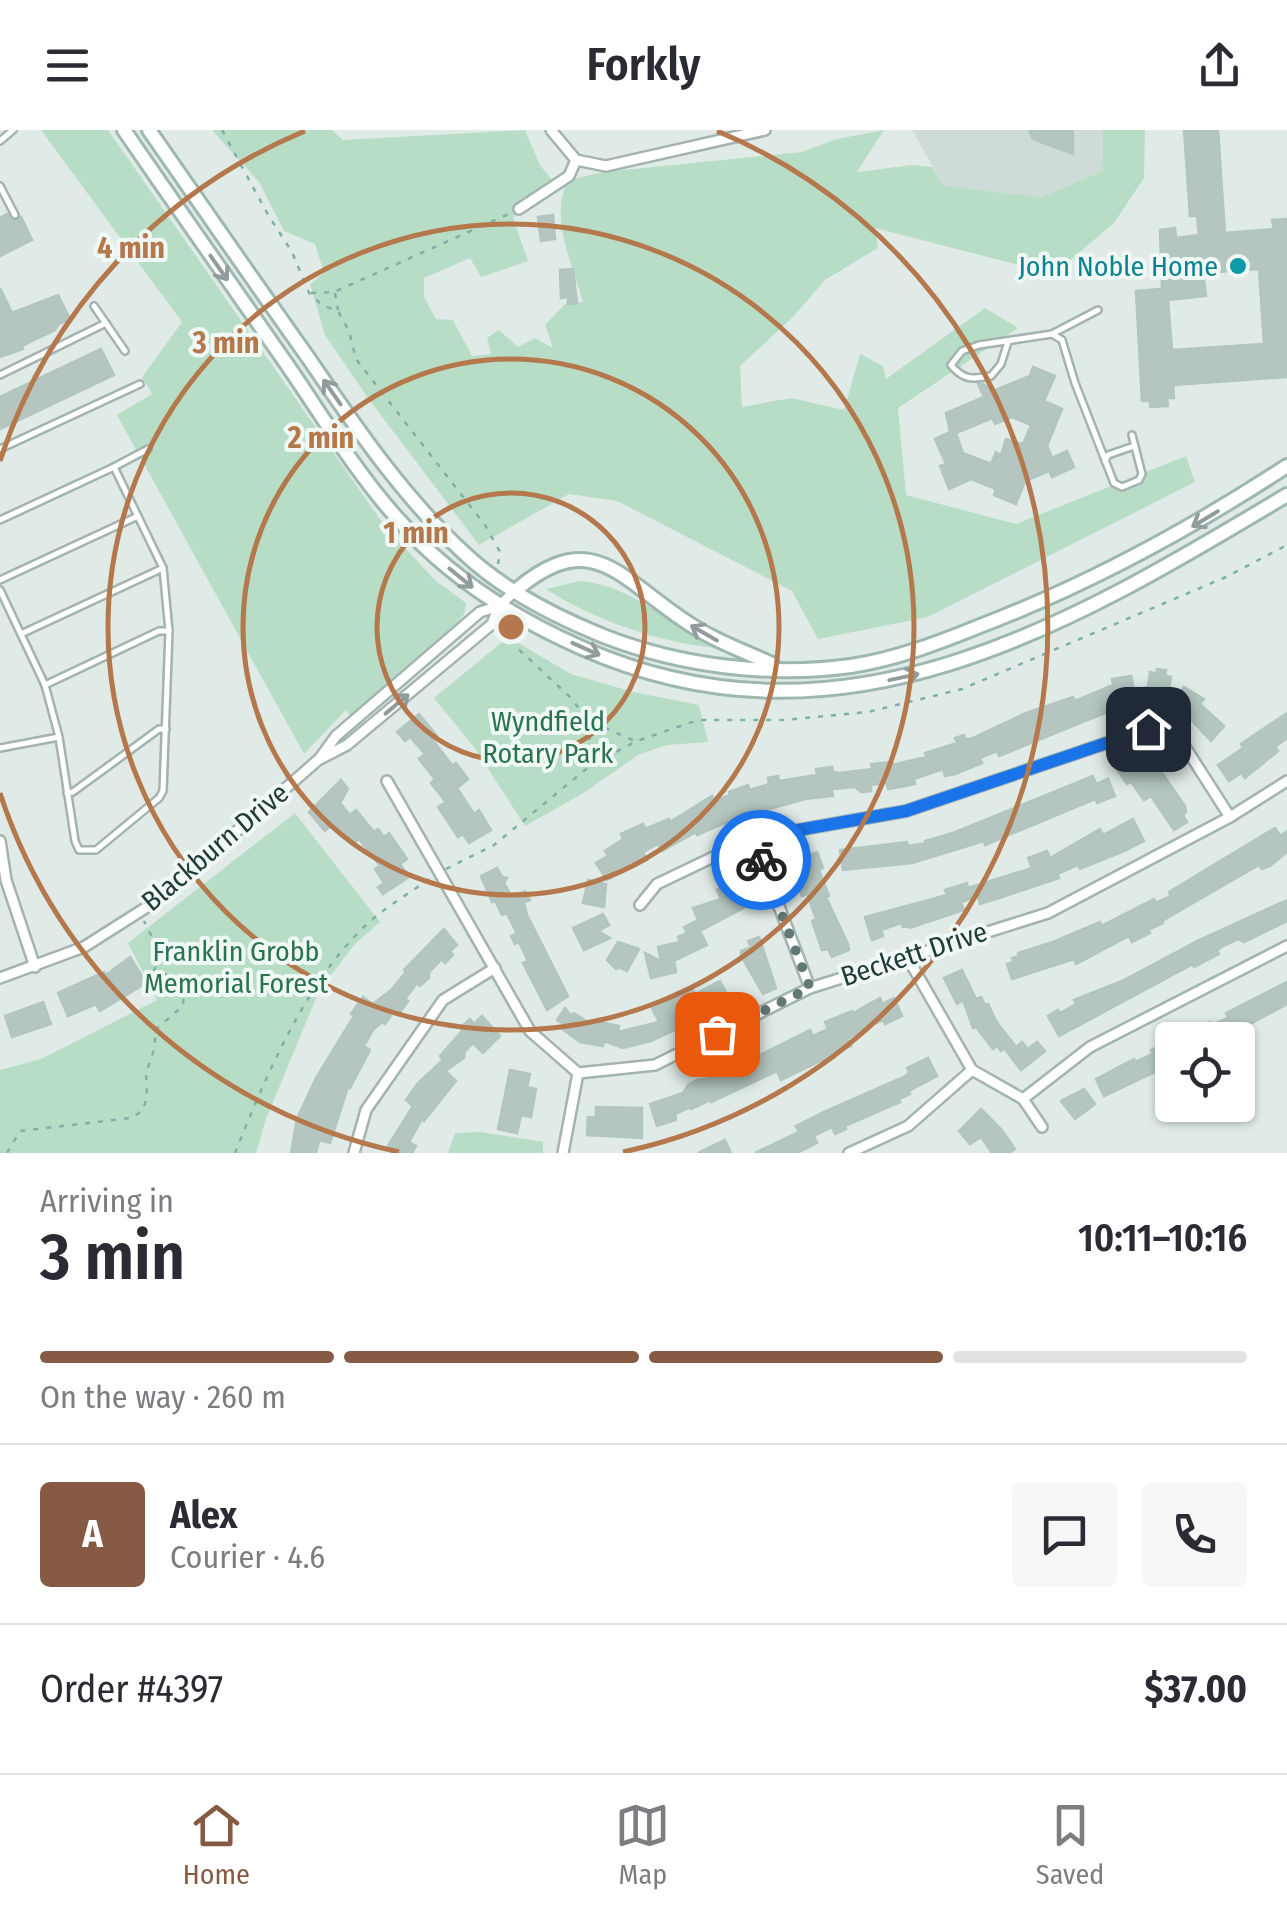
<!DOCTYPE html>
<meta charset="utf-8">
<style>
body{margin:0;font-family:"Fira Sans Condensed",sans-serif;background:#f7f7f7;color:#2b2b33;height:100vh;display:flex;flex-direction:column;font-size:38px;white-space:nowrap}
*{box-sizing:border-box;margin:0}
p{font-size:32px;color:#7c7c81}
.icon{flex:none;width:55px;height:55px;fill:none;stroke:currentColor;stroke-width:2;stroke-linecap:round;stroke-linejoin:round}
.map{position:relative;height:1023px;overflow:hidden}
.sheet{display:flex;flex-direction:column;background:#fff;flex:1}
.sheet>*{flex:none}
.buttons{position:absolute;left:1155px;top:892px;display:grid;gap:20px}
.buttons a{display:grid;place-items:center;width:100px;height:100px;border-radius:10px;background:#fff;box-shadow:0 2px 8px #0004;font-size:50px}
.pin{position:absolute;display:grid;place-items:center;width:85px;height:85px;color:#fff;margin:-42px;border-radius:20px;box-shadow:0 5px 15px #0006}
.courier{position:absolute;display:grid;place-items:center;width:100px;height:100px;margin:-50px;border:8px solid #1a73e8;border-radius:50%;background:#fff;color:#222;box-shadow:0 2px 12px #0007}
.summary em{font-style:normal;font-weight:600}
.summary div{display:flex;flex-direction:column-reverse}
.summary{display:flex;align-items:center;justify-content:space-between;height:170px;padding:0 40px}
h1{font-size:65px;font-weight:600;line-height:75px}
.bar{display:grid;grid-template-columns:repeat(4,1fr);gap:15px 10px;align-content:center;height:120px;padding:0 40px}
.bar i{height:12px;border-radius:8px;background:#e1e1e2}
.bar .current{background:#855942}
.bar p{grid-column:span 4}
.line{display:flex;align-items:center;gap:25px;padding:0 40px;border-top:2px solid #e1e1e2}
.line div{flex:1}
.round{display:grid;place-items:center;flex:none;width:105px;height:105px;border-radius:10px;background:#f7f7f7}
header{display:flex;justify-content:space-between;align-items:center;height:130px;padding:0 40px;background:#fff;font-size:45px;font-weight:600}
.menu{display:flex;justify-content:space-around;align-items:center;height:140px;border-top:2px solid #e1e1e2;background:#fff;font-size:28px;color:#7c7c81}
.menu a{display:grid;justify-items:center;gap:5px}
.menu .current{color:#855942}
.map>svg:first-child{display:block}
.built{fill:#cedbd7}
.green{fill:#b8ddc7}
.building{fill:#b5c6c1;stroke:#b2c5c0;stroke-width:2.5;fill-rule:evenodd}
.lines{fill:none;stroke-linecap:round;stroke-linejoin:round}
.service-casing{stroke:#a3b3b0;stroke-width:10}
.minor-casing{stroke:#a3b3b0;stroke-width:14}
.secondary-casing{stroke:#9eb7b1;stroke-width:18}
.path{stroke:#7fafa7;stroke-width:2.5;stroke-dasharray:5 8;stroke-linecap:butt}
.service{stroke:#fff;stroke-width:5}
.minor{stroke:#fff;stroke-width:9}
.secondary{stroke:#fff;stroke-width:12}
.oneway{stroke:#909d9c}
.done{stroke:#637976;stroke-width:10;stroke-dasharray:0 18}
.route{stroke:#1a73e8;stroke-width:12}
.ring{fill:none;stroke:#b4784c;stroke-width:5}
.culture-dot{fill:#0f9aa8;stroke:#f0f8f5;stroke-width:4}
.labels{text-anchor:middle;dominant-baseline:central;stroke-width:8;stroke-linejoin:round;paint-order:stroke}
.culture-label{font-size:28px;fill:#0d838f;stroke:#f0f8f5;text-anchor:end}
.park-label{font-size:28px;fill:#2a7350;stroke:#f0f8f5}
.street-label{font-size:28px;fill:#203b38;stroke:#f0f8f5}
.centre{fill:#b4784c;stroke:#f0f8f5;stroke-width:5}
.ring-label{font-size:30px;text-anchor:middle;font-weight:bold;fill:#b4784c;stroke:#f0f8f5;stroke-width:8;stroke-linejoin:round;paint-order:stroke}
</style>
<header><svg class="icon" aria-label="menu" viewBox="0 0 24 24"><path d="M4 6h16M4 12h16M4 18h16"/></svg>Forkly<svg class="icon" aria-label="share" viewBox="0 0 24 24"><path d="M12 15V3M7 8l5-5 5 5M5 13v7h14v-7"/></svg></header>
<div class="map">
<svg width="1287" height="1023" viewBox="0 0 1287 1023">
<rect width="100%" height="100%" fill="#e0ebe8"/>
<polygon class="built" points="912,0 1103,0 1102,41 1042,67 944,56"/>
<g class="green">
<polygon points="41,0 108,0 386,398 436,451 466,473 464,484 457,494 351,587 346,580 304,624 117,285 152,264 142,247 182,192"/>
<path d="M212,0H332L343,10L525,0L540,35L555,54L513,88L528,131L481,147L470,128L424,148V167L436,189L453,190L472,226L491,224L487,208L499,200L518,217L535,208L553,218L545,195L565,174L583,172C572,132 549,89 568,50L604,42L802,22L837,9L884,0L857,42L912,35L932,37L944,56L1042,67L1102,41L1103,0H1145L1144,48L1114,93L1054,144L875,98L878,118L825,150L793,187L740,236L742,277L791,268L844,280L860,224L883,236L886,249L985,178L1018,198L898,278L906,365L1016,394L1186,326L1195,352L928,487L818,509L792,461L617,371L569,364L479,415L368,268L325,205L310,154L324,143L315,114L284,101L259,52Z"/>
<path d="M580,451C633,456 671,495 717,518C664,514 590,489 546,459Z"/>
<polygon points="508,507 571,544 633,562 699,575 708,612 667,615 638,625 582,664 525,696 474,617 434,568"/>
<polygon points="295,683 380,792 354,815 319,861 266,989 256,1023 0,1023 0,940 41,929 157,870 128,813"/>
<polygon points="481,1002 543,1012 543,1023 448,1023 455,1003"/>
</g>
<g class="building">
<polygon points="1029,0 1073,0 1073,24 1033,9"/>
<path d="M1184,0H1218L1225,103L1274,99L1272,90L1287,89V247L1173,255L1174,268H1167L1168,276L1150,277V271H1142L1136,161L1162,159L1160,100L1175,98L1176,108L1199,105L1197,86H1190ZM1259,139L1264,214L1172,220L1168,170L1206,166L1203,143Z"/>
<polygon points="7,84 14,91 21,87 32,110 0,126 0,88"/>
<polygon points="553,85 555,109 541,111 538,87"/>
<polygon points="573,139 577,173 568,174 568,167 561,168 560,140"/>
<polygon points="0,158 12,183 58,165 70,189 59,194 55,200 22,216 23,219 0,227"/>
<polygon points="101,219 114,245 0,299 0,267"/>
<path d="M1033,237L1055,246L1044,271L1062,279L1047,316L1052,328L1067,321L1074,337L1052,347L1049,341L1025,351L1016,374L994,365L996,359L971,349L949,359L940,336L946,334L935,309L950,302L946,283L984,267L978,254H983L993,261L1030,246ZM1012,287L1031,295L1024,312L1021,314L1006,309L1001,325L996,322L991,334L963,323L956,303L992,288L995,294Z"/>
<polygon points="1157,539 1166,540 1165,545 1171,547 1166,574 1156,572 1157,567 1114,575 1115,579 999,626 997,621 980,628 982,633 955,644 945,646 943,639 914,649 915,654 900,657 888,659 887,653 871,655 871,661 861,662 855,657 832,659 833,666 805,669 749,685 748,683 697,705 696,702 662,721 658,714 643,722 647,730 607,750 596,733 608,726 605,721 623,709 621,704 643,694 645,699 669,689 670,692 712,666 714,672 730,665 729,662 748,655 750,660 769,654 768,648 778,646 779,651 817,645 816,639 832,637 833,642 840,643 872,639 871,634 892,632 892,635 926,627 925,623 957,613 955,608 964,605 965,609 971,609 1026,583 1073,567 1075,571 1113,555 1112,549 1131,546 1134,560 1148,557 1150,542 1156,544"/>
<polygon points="1184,557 1204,569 1200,574 1224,596 1211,611 1183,581 1181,584 1171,578"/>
<polygon points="1287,583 1287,608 1275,617 1278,621 1245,648 1241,643 1229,651 1218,635 1243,618 1241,614"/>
<polygon points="419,584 437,606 432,609 452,635 456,633 468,649 457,658 474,684 479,680 491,700 469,713 463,704 458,707 438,677 446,672 431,653 435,649 419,629 425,624 410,607 405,611 397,602"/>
<polygon points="1133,622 1138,630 1148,623 1185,676 1186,682 1183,685 1187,692 1174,700 1151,666 1144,670 1131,652 1127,654 1114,635"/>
<polygon points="1093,646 1096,654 1108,649 1115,666 1097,673 1095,669 985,715 984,711 912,733 843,740 840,720 907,712 908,716 926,713 925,711 953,703"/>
<polygon points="341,650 348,659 340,673 350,685 356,680 374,702 378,699 384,707 389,703 407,729 400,734 409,747 383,764 378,757 384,753 375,739 380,736 359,709 352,714 334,693 325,701 309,682"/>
<polygon points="1133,689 1144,711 1124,721 1080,739 1078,735 1057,744 1059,748 999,768 980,774 978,766 961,772 964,780 921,794 910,798 909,796 903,797 901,793 881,800 883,806 872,810 865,787 947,765 945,760 967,753 968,758 1032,738 1028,728 1047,721 1050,728 1100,699 1103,705"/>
<polygon points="1275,698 1280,706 1287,701 1287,722 1270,736 1262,739 1259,735 1162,791 1163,793 1148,800 1150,803 1132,812 1129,806 1076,834 1074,829 1012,849 1007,834 1014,832 1012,828 1019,826 1018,823 1053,812 1100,792 1101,796 1154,769 1155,773 1171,766 1169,762"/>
<polygon points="807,719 809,725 817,722 823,738 819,740 829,766 826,767 848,814 849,820 832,827 828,819 822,820 812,791 816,789 807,764 802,766 794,740 791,725"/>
<polygon points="497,738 502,747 507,748 504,753 512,767 525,761 530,770 524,772 527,785 568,866 547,880 523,833 528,831 519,812 515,814 511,806 517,804 507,783 502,785 495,771 492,772 481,746"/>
<polygon points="741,744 753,773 700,801 707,815 674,831 676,842 651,848 645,823 661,831 658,817 680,812 678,807 687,803 684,797 698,790 693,778 721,769 717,760"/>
<polygon points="588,750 606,754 604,777 583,773"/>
<polygon points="1287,770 1287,791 1244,812 1238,809 1221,817 1217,821 1219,824 1194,837 1193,834 1059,906 1048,886 1058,880 1060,883 1076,874 1074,870 1122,851 1199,810"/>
<polygon points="603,784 609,795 598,801 610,808 584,820 573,798"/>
<polygon points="444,799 457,815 450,821 453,825 445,833 442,829 429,842 429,848 420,856 417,853 405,869 408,871 400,882 396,878 385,894 382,892 373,900 364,916 370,920 350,958 348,957 330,1013 319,1010 316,1023 291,1023 297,989 316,948 354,886 351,884 363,867 373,874 391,860 406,842 404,840"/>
<polygon points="759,807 776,858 763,864 741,826 741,821 751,817 748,811"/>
<polygon points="618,812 639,819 627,841 618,837 616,839 607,830"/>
<polygon points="130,827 146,853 100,881 96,874 68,886 58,863 104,842 106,845"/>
<polygon points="962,840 976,869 981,867 985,875 988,874 996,891 1016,917 1022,912 1028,919 1037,912 1045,921 1021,940 1004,918 1001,921 997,916 993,919 976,897 973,898 963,870 957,874 944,848"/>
<polygon points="720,851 731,873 651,911 623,918 604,911 603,916 580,912 561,898 564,894 557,890 565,878 571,886 574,883 594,896 595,891 619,896 618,902 659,892 651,876 692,858 695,864"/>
<polygon points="1287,852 1287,874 1230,905 1220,910 1173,910 1210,892 1212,895 1228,888 1226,883"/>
<polygon points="880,868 882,874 894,868 902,886 885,894 883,890 867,897 847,909 851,916 781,950 777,941 711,972 710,970 691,979 690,977 675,984 676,990 657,996 650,974 683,963 688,955 697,950 713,948 752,926 754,928 810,900 813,906 828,899 825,892 852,881 853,883"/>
<polygon points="43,872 51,894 12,907 5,886"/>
<polygon points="482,886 500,906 483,923 473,913 465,921 464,928 445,941 456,951 424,991 422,989 409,1012 416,1016 412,1023 401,1023 388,1016 413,976 406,970 418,953 443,930 440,926 462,901 460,898 470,889 474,894"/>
<polygon points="1172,910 1172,937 1162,942 1161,939 1104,966 1096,949 1134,929 1135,932 1153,924 1151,920"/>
<polygon points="928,928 937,946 909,961 910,964 899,969 900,972 845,996 846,999 835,1004 832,997 814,1006 817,1013 797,1023 755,1023 799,1002 796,996 824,982 906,946 909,942 907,938"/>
<polygon points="510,940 530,944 527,957 536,959 531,987 521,985 517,1003 498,999"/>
<polygon points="1084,959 1095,974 1075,989 1061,971"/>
<polygon points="596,977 642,978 642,1008 587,1005 588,987 596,987"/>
<polygon points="981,979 1001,999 1015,1019 1009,1023 992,1023 981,1007 970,1014 959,1001"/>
<polygon points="725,1010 731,1023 698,1023"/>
</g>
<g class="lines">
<defs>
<g id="service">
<polyline points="0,11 13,0"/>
<polyline points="0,56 15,85"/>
<polyline points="94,176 125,221"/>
<polyline points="1052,204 1098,180"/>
<path d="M1008,212L1001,234L991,246C973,249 964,251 951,235L962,221L979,215L1052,204L1062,210L1075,253L1114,353L1122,357L1139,350L1142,344L1132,305"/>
<polyline points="0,245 106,193"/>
<polyline points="0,319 140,254"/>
<polyline points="1105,331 1108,325 1134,316"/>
<polyline points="0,390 114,337"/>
<polyline points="0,450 138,386"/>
<polyline points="0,460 45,555 59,607"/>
<polyline points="21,504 163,438"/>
<polyline points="45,555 159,501 169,501"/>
<polyline points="0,618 59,607 75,711 79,720 96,720 159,668 163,661 169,501 163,438 114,337 148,319"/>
<polyline points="67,663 73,662 159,599 166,599"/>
</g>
<g id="minor">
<polyline points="551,0 576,30"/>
<polyline points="576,30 606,36 765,0"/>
<polyline points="519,79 569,46 576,30"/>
<polyline points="320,628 336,606 480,482 499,476 515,461"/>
<polyline points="387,651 530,901 578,943 655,935 810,858 1048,783 1230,687 1287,651"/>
<polyline points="753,708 810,858"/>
<polyline points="0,711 6,750 35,837"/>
<polyline points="640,775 657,754 753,708 906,681 1148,599 1180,609 1230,687"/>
<polyline points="906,825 972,940 1023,969 1042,997"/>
<polyline points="0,848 84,817 158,770 318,630 347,615 492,494 499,476"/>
<polyline points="1023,969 1090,917 1287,816"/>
<polyline points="354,1023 366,980 443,870 495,838"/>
<polyline points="563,1023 578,943"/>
<polyline points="849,1023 908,996 972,940"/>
</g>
<g id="secondary">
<path d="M124,0C178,79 233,157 288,236C323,287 356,343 398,389C448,447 512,487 582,518C841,632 1067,497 1287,365"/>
<path d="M149,0C202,76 255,153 309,229C356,297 402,366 464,423C503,460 556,487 606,507C681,536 770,547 851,536C896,529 938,513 980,496C1090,454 1189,400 1287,336"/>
<path d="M515,461C591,396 619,447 682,489C710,509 741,520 772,534"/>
</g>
</defs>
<use href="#service" class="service-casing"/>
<use href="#minor" class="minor-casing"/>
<use href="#secondary" class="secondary-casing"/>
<g class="path">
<polyline points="222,0 267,83 292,122 309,163 322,175 338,181 349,201 356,229 485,395 500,422 498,434"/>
<polyline points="311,163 334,162 511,83"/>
<polyline points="335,163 338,180"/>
<polyline points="500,502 570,567 589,591 635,611"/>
<polyline points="589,592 590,634"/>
<polyline points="446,739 494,715 591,635 637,611 698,590 783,590 868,582 962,559 1226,447 1287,415"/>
<polyline points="7,1023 20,1001 131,988 142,981 147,968 146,943 155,917 155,900 183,876 184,856 178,848 154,841 160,823 144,791"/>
<path d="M235,1023C265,948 304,856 362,799C382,779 408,764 431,748"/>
</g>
<use href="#service" class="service"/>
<use href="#minor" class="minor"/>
<use href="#secondary" class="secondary"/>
</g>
<defs><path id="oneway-shaft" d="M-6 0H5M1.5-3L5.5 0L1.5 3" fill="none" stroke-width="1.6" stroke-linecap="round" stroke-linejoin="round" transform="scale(2.5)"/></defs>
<g class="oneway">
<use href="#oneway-shaft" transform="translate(219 138) rotate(55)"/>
<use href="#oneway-shaft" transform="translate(332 262) rotate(-125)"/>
<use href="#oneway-shaft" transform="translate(1205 389) rotate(149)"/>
<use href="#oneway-shaft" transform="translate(461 448) rotate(39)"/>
<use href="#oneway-shaft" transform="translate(704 503) rotate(-150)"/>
<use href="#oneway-shaft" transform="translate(586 519) rotate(24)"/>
<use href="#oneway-shaft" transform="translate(904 547) rotate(-12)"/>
<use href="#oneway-shaft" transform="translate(397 574) rotate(-40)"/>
</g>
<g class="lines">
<polyline class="done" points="717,904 810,858 761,730"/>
<polyline class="route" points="761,730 753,708 906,681 1148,599"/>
</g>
<g class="ring">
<circle cx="511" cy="497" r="134"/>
<circle cx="511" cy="497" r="268"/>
<circle cx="511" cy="497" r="403"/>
<path d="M399 1022A537 537 0 0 1 0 663M0 331A537 537 0 0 1 305 1M717 1A537 537 0 0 1 623 1022"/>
</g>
<circle class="culture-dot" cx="1238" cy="136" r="10"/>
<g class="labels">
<g class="culture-label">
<text x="1218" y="136">John Noble Home</text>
</g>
<g class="park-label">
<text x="548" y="591">Wyndfield<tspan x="548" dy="32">Rotary Park</tspan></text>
<text x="236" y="821">Franklin Grobb<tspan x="236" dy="32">Memorial Forest</tspan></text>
</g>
<g class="street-label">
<text transform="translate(215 717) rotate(-40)">Blackburn Drive</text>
<text transform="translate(914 824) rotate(-18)">Beckett Drive</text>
</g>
</g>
<circle cx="511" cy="497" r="15" class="centre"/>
<g class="ring-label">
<text x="131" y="128">4 min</text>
<text x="226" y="223">3 min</text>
<text x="321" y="318">2 min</text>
<text x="416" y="413">1 min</text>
</g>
</svg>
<div class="buttons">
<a><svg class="icon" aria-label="locate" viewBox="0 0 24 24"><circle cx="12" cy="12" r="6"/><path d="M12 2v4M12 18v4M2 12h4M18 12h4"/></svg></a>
</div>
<div class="pin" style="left:717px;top:904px;background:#ea580c"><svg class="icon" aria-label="bag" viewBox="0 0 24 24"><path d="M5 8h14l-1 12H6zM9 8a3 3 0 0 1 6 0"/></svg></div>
<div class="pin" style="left:1148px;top:599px;background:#1f2937"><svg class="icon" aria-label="home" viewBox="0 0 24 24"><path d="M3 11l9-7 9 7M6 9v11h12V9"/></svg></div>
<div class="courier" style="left:761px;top:730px"><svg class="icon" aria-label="bike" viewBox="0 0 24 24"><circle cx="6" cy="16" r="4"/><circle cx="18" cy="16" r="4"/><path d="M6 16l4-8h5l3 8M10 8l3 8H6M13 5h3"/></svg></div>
</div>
<section class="sheet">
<div class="summary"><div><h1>3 min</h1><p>Arriving in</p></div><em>10:11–10:16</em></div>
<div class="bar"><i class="current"></i><i class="current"></i><i class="current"></i><i></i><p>On the way · 260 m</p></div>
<div class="line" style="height:180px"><b class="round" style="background:#855942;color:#fff">A</b><div><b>Alex</b><p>Courier · 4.6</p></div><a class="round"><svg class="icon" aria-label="chat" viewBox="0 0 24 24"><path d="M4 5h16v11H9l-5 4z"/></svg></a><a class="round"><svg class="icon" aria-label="phone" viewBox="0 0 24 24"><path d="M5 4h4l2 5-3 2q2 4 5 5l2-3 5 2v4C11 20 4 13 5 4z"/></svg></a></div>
<div class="line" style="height:130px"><div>Order #4397</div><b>$37.00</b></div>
</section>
<nav class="menu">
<a class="current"><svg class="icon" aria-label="home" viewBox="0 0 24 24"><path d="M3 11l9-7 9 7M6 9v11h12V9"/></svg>Home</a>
<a><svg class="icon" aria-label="map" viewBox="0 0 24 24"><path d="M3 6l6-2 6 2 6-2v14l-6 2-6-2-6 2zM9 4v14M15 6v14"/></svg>Map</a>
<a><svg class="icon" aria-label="saved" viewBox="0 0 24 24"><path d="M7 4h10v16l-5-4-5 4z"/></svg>Saved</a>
</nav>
